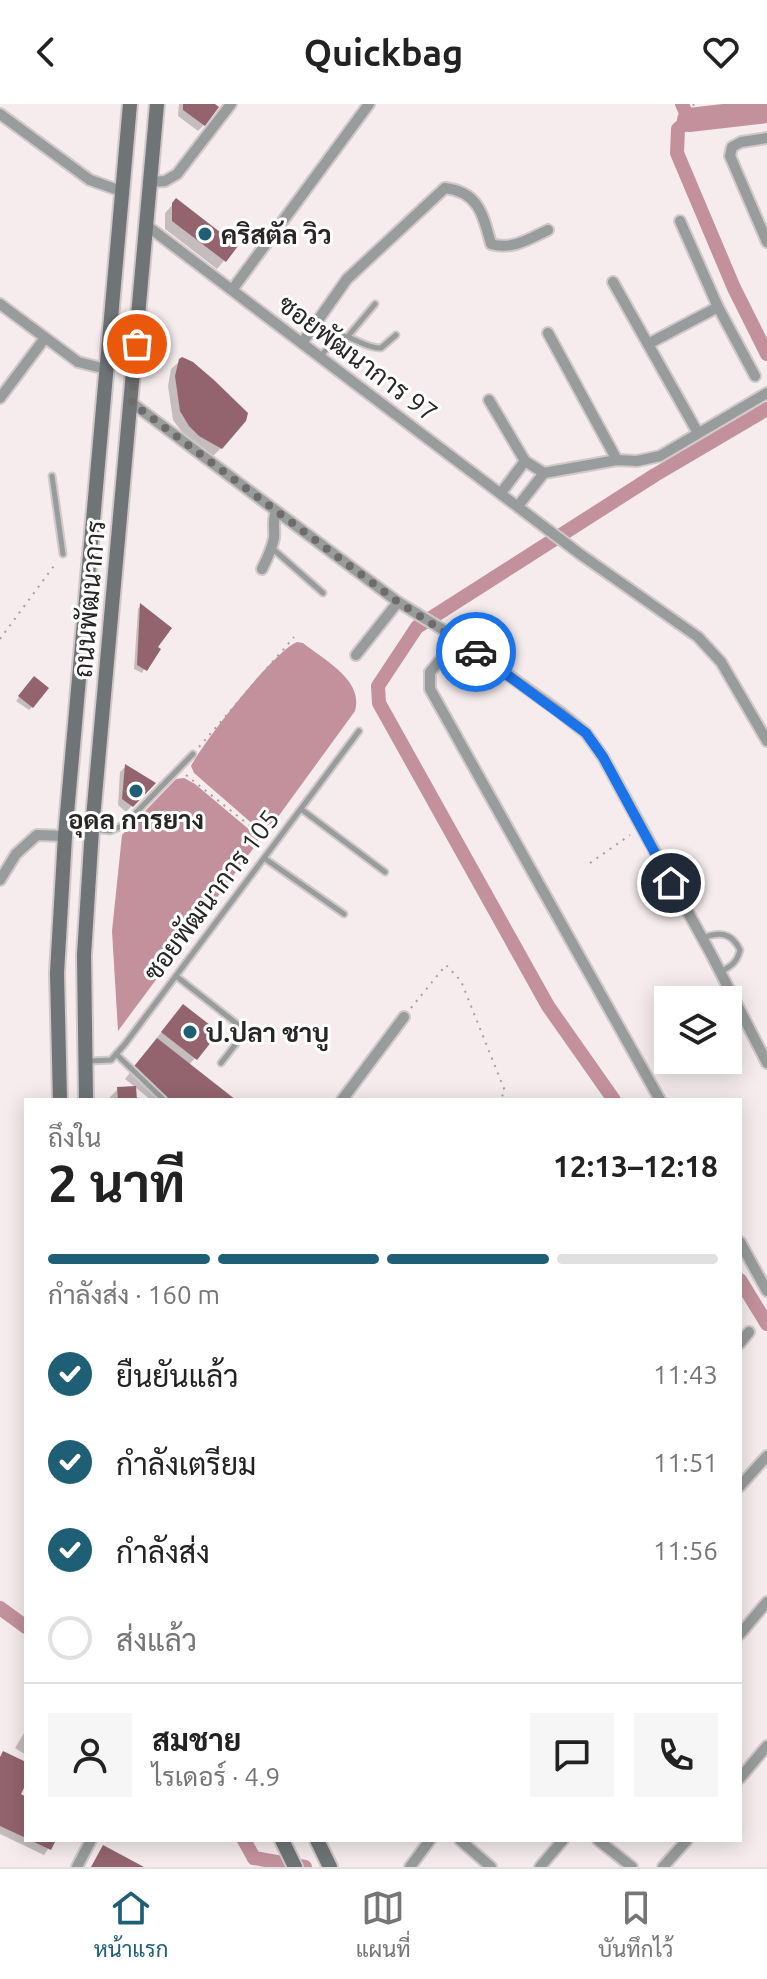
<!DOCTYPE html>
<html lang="th">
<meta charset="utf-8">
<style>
body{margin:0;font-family:Ubuntu,Sarabun,sans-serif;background:#f6f6f6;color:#222;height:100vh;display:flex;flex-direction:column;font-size:30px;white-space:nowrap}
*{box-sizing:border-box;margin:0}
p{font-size:26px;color:#767676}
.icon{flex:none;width:44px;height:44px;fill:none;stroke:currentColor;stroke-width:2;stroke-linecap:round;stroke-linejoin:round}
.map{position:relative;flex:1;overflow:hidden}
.sheet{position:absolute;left:24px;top:994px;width:718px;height:744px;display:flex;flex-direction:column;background:#fff;border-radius:0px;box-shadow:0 4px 20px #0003}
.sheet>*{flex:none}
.controls{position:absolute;left:654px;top:882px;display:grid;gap:16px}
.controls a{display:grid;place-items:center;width:88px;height:88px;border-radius:0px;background:#fff;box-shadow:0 4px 20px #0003;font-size:40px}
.pin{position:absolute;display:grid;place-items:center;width:68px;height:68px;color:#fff;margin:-34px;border:4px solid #fff;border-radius:50%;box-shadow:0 2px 8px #0007}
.courier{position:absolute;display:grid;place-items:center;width:80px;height:80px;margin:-40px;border:6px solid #1a73e8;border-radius:50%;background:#fff;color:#222;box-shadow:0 2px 10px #0007}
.overview em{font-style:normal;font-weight:700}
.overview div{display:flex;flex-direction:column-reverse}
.overview{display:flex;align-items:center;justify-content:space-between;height:136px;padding:0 24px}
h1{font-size:52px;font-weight:700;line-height:60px}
.bar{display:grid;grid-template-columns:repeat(4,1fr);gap:12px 8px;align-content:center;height:96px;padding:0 24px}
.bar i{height:10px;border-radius:6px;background:#e0e0e0}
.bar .selected{background:#1f5f75}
.bar p{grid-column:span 4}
.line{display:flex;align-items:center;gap:20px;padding:0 24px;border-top:2px solid #e0e0e0}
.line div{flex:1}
.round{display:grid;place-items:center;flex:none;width:84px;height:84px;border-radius:0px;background:#f6f6f6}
ol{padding:0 24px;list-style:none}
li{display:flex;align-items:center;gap:24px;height:88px}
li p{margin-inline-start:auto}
li .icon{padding:8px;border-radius:50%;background:#1f5f75;color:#fff;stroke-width:4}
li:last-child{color:#767676}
li i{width:44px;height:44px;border:4px solid #e0e0e0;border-radius:50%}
header{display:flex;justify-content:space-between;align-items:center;height:104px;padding:0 24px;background:#fff;font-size:36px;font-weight:700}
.dock{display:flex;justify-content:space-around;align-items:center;height:112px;border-top:2px solid #e0e0e0;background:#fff;font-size:22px;color:#767676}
.dock a{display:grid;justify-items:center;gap:4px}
.dock .selected{color:#1f5f75}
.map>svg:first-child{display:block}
.water{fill:#c3919c}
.shadow{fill:#0003}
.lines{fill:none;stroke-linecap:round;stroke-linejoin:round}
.canal{stroke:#c3919c;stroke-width:14}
.river{stroke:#c3919c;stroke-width:24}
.building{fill:#93646e}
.service-casing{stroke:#d1c8c9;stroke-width:9}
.minor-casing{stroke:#d1c8c9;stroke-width:14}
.secondary-casing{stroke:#d1c8c9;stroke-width:18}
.path{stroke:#a69fa0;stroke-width:2;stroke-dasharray:2 6;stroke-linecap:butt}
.service{stroke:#989c9d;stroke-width:5}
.minor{stroke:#989c9d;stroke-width:10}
.secondary{stroke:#6f7477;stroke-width:14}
.done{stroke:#706b6b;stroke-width:8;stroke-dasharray:0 14.4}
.route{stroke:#1a73e8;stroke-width:10}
.poi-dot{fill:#1f5f75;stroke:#fff;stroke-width:3}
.labels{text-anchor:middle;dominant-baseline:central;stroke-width:6;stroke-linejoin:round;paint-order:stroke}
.poi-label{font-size:26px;font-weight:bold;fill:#282525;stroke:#fff;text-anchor:start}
.street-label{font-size:26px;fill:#282525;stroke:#fff}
</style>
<header><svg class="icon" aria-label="back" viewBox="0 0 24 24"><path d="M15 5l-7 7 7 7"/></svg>Quickbag<svg class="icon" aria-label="heart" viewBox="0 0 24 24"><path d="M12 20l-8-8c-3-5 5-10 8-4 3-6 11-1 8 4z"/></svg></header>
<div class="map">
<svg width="767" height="1763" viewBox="0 0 767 1763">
<rect width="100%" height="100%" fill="#f6eced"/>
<g class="water">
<path d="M297,538L303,539C324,556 364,576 355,607L275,717L265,723L255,722L194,669L191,662C204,637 273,548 297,538Z"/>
<polygon points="184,674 195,680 258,733 258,738 118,927 112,827 122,731 176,675"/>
</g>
<g class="shadow">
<polygon points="179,0 212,0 204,21 198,27 178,12"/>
<polygon points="176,97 236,142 217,165 165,125 165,109"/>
<polygon points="180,257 226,339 213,352 191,340 173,316 168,282 171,265"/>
<polygon points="140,502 156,543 142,569 134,565 138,505"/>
<polygon points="31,578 32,603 29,606 16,597"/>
<polygon points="126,662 153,679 126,708 118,701 120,668"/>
<polygon points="177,908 216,928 189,961 233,996 151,996 125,975"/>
<polygon points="118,985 135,996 110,996 110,993"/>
<polygon points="26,1626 26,1651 15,1644"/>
<polygon points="3,1650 26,1660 26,1675 19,1691 26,1695 26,1736 54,1736 44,1751 0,1730 0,1653"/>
</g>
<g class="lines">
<g class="canal">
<polyline points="682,0 689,16 678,25 677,49 734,184 767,250"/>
<polyline points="614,996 548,902 379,599 378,582 417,523 655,371 767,305"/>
<polyline points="740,1176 767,1220"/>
<polyline points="0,1504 26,1523"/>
<polyline points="244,1736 254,1754"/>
<polyline points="254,1754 305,1763"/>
</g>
<polyline class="river" points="689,16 767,7"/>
</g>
<g class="building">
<polygon points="183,0 215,0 219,3 205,22 183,6"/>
<polygon points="176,94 238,142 226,158 172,117 172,99"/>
<polygon points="182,253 193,258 214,276 248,309 246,317 222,345 199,332 189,322 180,307 175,272 179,255"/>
<polygon points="140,499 172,524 158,543 161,545 147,567 137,561"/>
<polygon points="34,572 49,584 33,604 18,592"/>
<polygon points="125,660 156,679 133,703 122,695"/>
<polygon points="183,900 219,928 197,956 161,928"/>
<polygon points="157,934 236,996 169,996 131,966"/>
<polygon points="136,982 137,996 118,996 117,983"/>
<polygon points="3,1647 26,1658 26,1680 21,1690 26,1693 26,1734 0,1722 0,1653"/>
<polygon points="30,1736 56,1736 51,1746"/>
<polygon points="103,1741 144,1763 91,1763"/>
</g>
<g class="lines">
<defs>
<g id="service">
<polyline points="349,231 375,200"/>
<path d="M321,252L338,231C354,232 364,244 381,244L396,231"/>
<polyline points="52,372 63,450"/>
<polyline points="273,445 323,489"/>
<polyline points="301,705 385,768"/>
<polyline points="93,725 110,727 124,721 193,650"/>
<polyline points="264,754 344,810"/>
<path d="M703,834C720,827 732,829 740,846C737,858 732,862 720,868"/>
<polyline points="176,872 246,927 221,959"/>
<polyline points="116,950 164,996"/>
<polyline points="89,957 111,956 125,940 359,627"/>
</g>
<g id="minor">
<polyline points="0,10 90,76 121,87"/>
<polyline points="767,34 741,38 732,43 730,52 767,138"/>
<polyline points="149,78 165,77 177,70 231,0"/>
<polyline points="680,117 718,203 755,272"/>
<polyline points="146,121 580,450 698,533 721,558 767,637"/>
<polyline points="613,178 698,329"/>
<polyline points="232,186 369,0"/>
<polyline points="0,200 78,258 106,265"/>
<polyline points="548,229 617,356"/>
<path d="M302,239L347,175L445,84C479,88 483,111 491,140C513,146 529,135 548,126"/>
<polyline points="648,240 718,203"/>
<polyline points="0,294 45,234"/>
<polyline points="489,296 525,357 544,369 617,356 637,357 660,352 767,289"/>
<polyline points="132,299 398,498 458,535 560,608 586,629 603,653 711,850 767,959"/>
<polyline points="501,389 525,357"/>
<polyline points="518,402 544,369"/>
<path d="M262,465C267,455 272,445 274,434C275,424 272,417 276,408"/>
<polyline points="458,535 430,568 430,585 660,996"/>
<polyline points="356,551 398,498"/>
<polyline points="0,776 16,750 37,731 65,732"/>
<polyline points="342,996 404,913"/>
<polyline points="740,1138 767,1187"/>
<polyline points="740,1239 749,1228"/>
<polyline points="740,1382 767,1352"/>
<polyline points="740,1530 767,1498"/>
<polyline points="740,1674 767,1642"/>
<polyline points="460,1736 491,1763"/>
<polyline points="598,1736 632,1763"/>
<polyline points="77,1763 91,1736"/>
<polyline points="410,1763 430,1736"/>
<polyline points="540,1763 563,1736"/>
<polyline points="663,1763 687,1736"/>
</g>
<g id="secondary">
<polyline points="60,996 57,869 65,732 130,0"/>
<polyline points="86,996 84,851 92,725 157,0"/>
<polyline points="282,1736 295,1763"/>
<polyline points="317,1736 330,1763"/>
</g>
</defs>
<use href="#service" class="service-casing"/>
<use href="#minor" class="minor-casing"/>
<use href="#secondary" class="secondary-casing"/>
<g class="path">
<polyline points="693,0 696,6 705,8 743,0"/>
<polyline points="0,535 56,459"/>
<polyline points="199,643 294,533"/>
<polyline points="186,671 259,729"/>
<polyline points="590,759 630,731"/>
<polyline points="411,904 446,861 461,877 505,987 500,996"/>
</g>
<use href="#service" class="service"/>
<use href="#minor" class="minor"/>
<use href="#secondary" class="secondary"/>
</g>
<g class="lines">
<polyline class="done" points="137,240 132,299 398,498 476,548"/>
<polyline class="route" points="476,548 586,629 603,653 671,779"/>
</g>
<g class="poi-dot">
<circle cx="205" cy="130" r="8"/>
<circle cx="136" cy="687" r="8"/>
<circle cx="190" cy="928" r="8"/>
</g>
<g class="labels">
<g class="poi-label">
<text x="221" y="130">คริสตัล วิว</text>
<text x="136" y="715" text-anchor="middle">อุดล การยาง</text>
<text x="206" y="928">ป.ปลา ชาบู</text>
</g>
<g class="street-label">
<text transform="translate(358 254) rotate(37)">ซอยพัฒนาการ 97</text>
<text transform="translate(89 495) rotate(-85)">ถนนพัฒนาการ</text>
<text transform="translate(211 791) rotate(-53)">ซอยพัฒนาการ 105</text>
</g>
</g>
</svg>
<div class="controls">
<a><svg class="icon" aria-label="layers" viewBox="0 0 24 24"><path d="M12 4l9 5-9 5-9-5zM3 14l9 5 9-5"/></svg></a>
</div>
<div class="pin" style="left:137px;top:240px;background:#ea580c"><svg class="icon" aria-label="bag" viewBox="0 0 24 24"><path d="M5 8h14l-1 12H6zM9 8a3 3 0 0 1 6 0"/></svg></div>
<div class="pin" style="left:671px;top:779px;background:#1f2937"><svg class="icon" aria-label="home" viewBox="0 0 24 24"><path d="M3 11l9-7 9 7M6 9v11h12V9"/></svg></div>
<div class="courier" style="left:476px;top:548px"><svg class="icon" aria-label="car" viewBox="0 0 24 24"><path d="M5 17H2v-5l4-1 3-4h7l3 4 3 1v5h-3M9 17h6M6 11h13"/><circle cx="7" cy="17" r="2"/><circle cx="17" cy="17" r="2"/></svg></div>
<section class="sheet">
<div class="overview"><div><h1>2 นาที</h1><p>ถึงใน</p></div><em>12:13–12:18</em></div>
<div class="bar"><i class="selected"></i><i class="selected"></i><i class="selected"></i><i></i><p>กำลังส่ง · 160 m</p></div>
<ol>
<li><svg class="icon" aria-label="check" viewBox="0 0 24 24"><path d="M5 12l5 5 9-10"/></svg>ยืนยันแล้ว<p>11:43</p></li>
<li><svg class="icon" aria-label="check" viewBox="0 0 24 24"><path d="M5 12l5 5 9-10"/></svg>กำลังเตรียม<p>11:51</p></li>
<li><svg class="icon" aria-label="check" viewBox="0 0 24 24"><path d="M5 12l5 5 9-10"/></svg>กำลังส่ง<p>11:56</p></li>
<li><i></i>ส่งแล้ว</li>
</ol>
<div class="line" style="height:144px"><a class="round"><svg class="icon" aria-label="person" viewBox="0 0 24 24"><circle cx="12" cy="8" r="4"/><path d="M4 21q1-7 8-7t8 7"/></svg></a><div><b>สมชาย</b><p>ไรเดอร์ · 4.9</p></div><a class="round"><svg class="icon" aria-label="chat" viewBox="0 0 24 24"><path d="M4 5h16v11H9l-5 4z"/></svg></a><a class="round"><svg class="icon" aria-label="phone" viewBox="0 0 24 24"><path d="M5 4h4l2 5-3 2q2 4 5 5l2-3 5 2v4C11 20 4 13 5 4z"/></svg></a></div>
</section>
</div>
<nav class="dock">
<a class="selected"><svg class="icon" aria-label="home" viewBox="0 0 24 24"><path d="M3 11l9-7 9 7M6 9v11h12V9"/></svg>หน้าแรก</a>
<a><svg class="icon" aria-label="map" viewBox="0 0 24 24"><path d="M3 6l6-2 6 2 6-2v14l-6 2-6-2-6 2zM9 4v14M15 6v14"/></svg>แผนที่</a>
<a><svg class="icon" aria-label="saved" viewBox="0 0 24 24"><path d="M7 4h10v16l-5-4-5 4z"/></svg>บันทึกไว้</a>
</nav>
